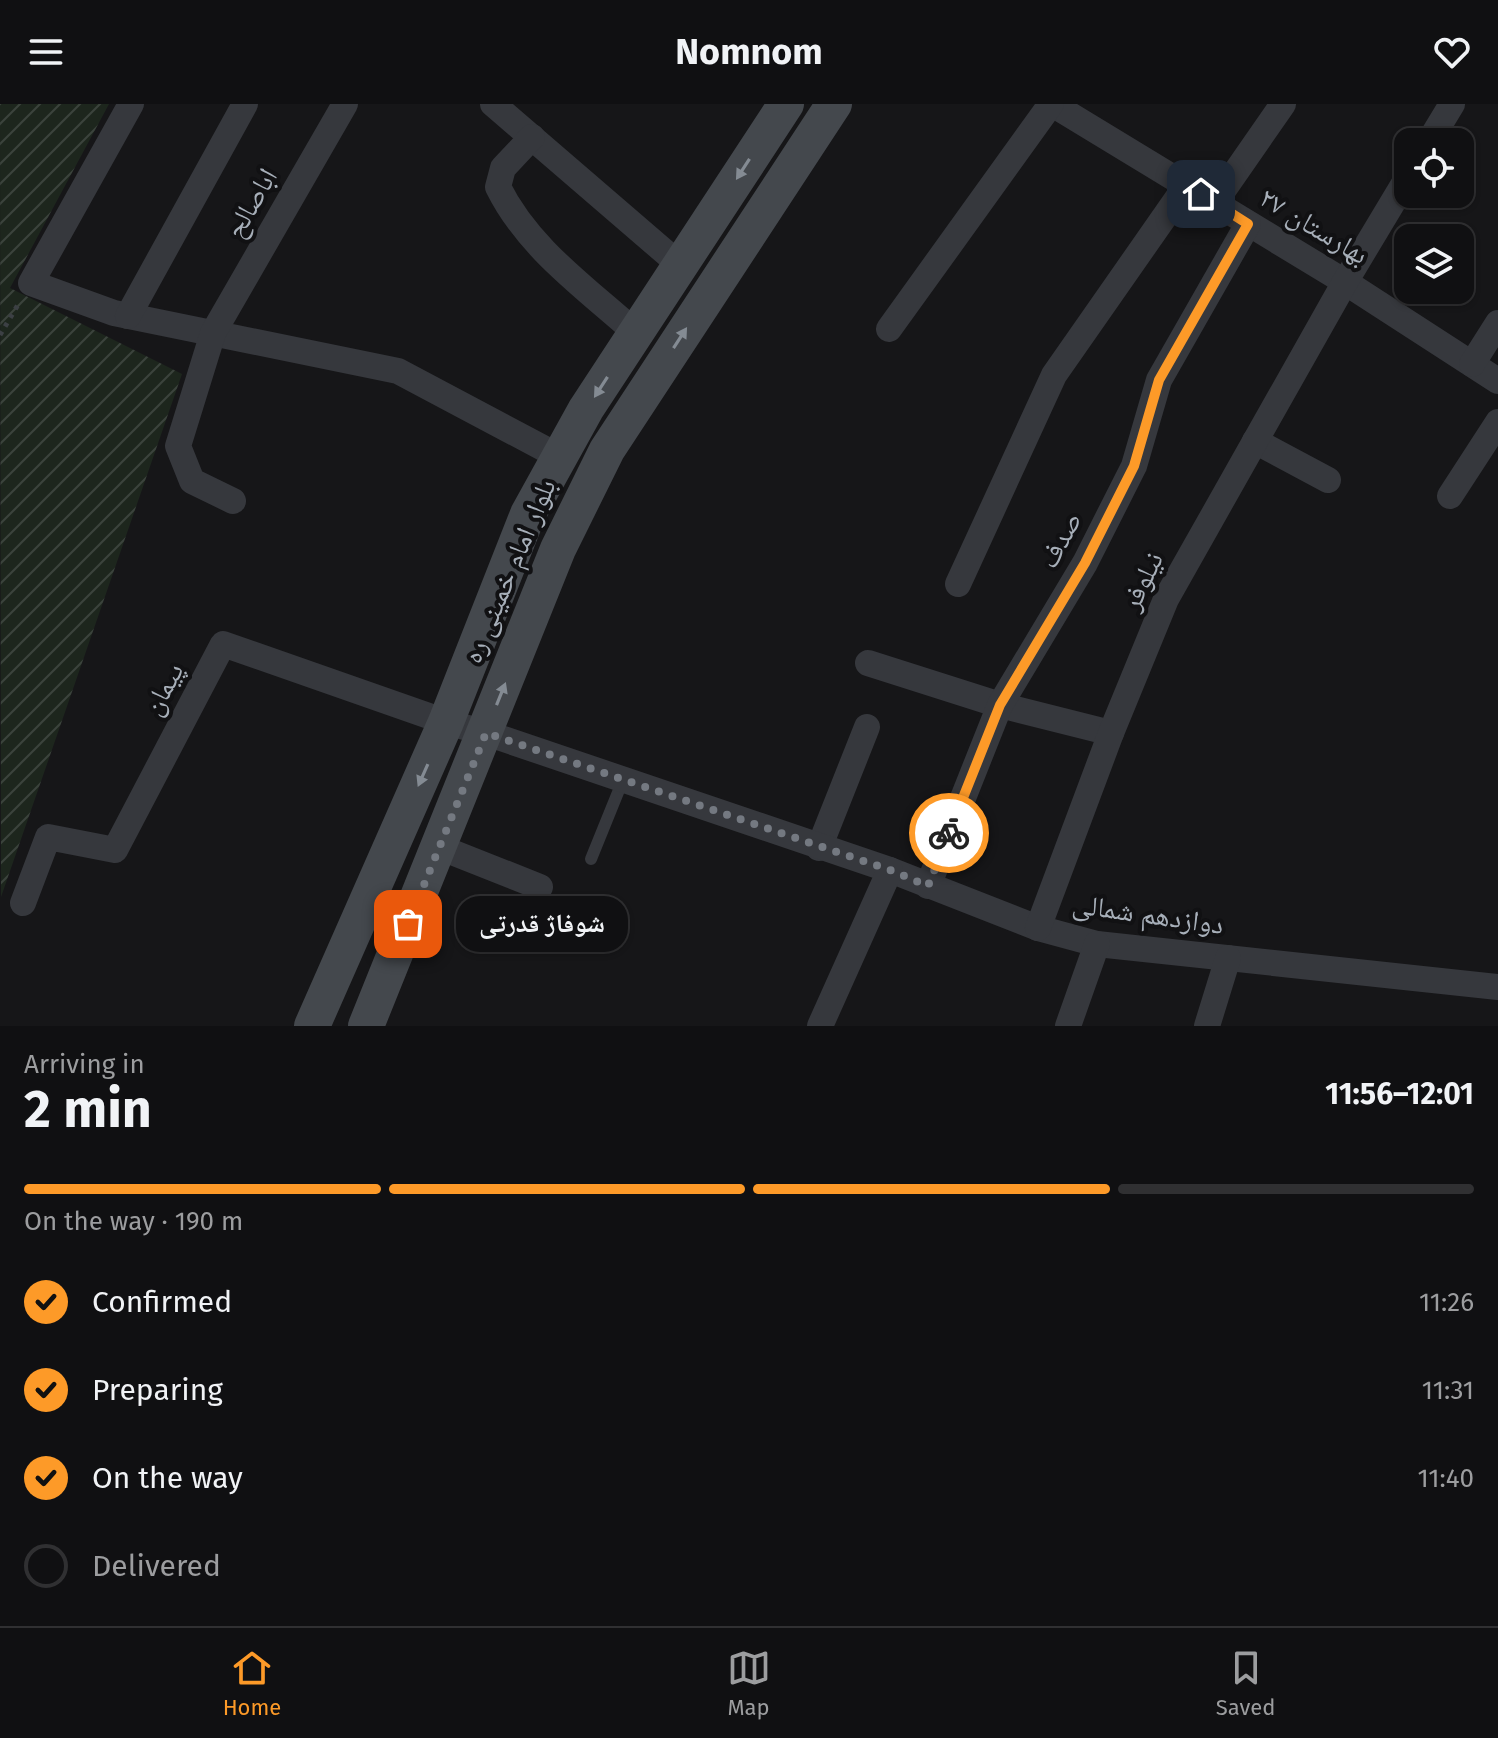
<!DOCTYPE html>
<meta charset="utf-8">
<style>
body{margin:0;font-family:"Fira Sans","Noto Naskh Arabic",sans-serif;background:#19191b;color:#f1f3f6;height:100vh;display:flex;flex-direction:column;font-size:30px;white-space:nowrap}
*{box-sizing:border-box;margin:0}
p{font-size:26px;color:#9c9d9f}
.icon{flex:none;width:44px;height:44px;fill:none;stroke:currentColor;stroke-width:2;stroke-linecap:round;stroke-linejoin:round}
.map{position:relative;height:922px;overflow:hidden}
.sheet{display:flex;flex-direction:column;background:#101012;flex:1}
.sheet>*{flex:none}
.controls{position:absolute;left:1394px;top:24px;display:grid;gap:16px}
.controls a{display:grid;place-items:center;width:80px;height:80px;border-radius:16px;background:#101012;box-shadow:0 2px 6px #0004,0 0 0 2px #303032;font-size:40px}
.pin{position:absolute;display:grid;place-items:center;width:68px;height:68px;color:#fff;margin:-34px;border-radius:16px;box-shadow:0 4px 12px #0006}
.courier{position:absolute;display:grid;place-items:center;width:80px;height:80px;margin:-40px;border:6px solid #fd9a28;border-radius:50%;background:#fff;color:#222;box-shadow:0 2px 10px #0007}
.bubble{position:absolute;height:56px;border-radius:24px;background:#101012;box-shadow:0 2px 6px #0004,0 0 0 2px #303032;font-size:26px;font-weight:700;line-height:56px;text-align:center}
.overview em{font-style:normal;font-weight:700}
.overview div{display:flex;flex-direction:column-reverse}
.overview{display:flex;align-items:center;justify-content:space-between;height:136px;padding:0 24px}
h1{font-size:52px;font-weight:700;line-height:60px}
.bar{display:grid;grid-template-columns:repeat(4,1fr);gap:12px 8px;align-content:center;height:96px;padding:0 24px}
.bar i{height:10px;border-radius:6px;background:#303032}
.bar .active{background:#fd9a28}
.bar p{grid-column:span 4}
ol{padding:0 24px;list-style:none}
li{display:flex;align-items:center;gap:24px;height:88px}
li p{margin-inline-start:auto}
li .icon{padding:8px;border-radius:50%;background:#fd9a28;color:#111;stroke-width:4}
li:last-child{color:#9c9d9f}
li i{width:44px;height:44px;border:4px solid #303032;border-radius:50%}
header{display:flex;justify-content:space-between;align-items:center;height:104px;padding:0 24px;background:#101012;font-size:36px;font-weight:700}
.menu{display:flex;justify-content:space-around;align-items:center;height:112px;border-top:2px solid #303032;background:#101012;font-size:22px;color:#9c9d9f}
.menu a{display:grid;justify-items:center;gap:4px}
.menu .active{color:#fd9a28}
.map>svg:first-child{display:block}
.garden{fill:url(#garden-furrows)}
.lines{fill:none;stroke-linecap:round;stroke-linejoin:round}
.path{stroke:#3c4044;stroke-width:5;stroke-dasharray:4 6;stroke-linecap:butt}
.service{stroke:#36383d;stroke-width:12}
.minor{stroke:#36383d;stroke-width:26}
.secondary{stroke:#44484d;stroke-width:36}
.oneway{fill:#848b93}
.done{stroke:#747981;stroke-width:8;stroke-dasharray:0 14.4}
.route{stroke:#fd9a28;stroke-width:10}
.labels{text-anchor:middle;dominant-baseline:central;stroke-width:8;stroke-linejoin:round;paint-order:stroke}
.street-label{font-size:28px;fill:#a7afb9;stroke:#111113}
</style>
<header><svg class="icon" aria-label="menu" viewBox="0 0 24 24"><path d="M4 6h16M4 12h16M4 18h16"/></svg>Nomnom<svg class="icon" aria-label="heart" viewBox="0 0 24 24"><path d="M12 20l-8-8c-3-5 5-10 8-4 3-6 11-1 8 4z"/></svg></header>
<div class="map">
<svg width="1498" height="922" viewBox="0 0 1498 922">
<defs>
<pattern id="garden-furrows" width="10" height="10" patternUnits="userSpaceOnUse" patternTransform="scale(2)"><rect width="10" height="10" fill="#1d261d"/><path d="M-1 1l2-2M0 10L10 0M9 11l2-2" fill="none" stroke="#3b433c"/></pattern>
</defs>
<rect width="100%" height="100%" fill="#161618"/>
<polygon class="garden" points="0,0 109,0 10,184 182,270 1,793"/>
<g class="lines">
<polyline class="path" points="0,231 19,199"/>
<polyline class="service" points="591,755 623,676"/>
<g class="minor">
<polyline points="131,0 31,179 114,209 398,267 560,353"/>
<polyline points="493,0 680,161"/>
<polyline points="1052,0 1345,178 1498,277"/>
<path d="M532,33L503,64L498,83C528,144 586,184 636,229"/>
<polyline points="1429,38 1452,0"/>
<polyline points="1215,98 1283,0"/>
<polyline points="128,212 245,0"/>
<polyline points="889,225 1051,0"/>
<polyline points="1472,260 1498,219"/>
<polyline points="1255,337 1328,376"/>
<polyline points="1450,392 1498,318"/>
<polyline points="233,397 192,377 178,342 213,229 345,0"/>
<polyline points="958,480 1054,271 1186,82"/>
<polyline points="868,559 1000,601 1111,629"/>
<polyline points="439,743 540,783"/>
<polyline points="819,744 867,623"/>
<polyline points="928,782 1000,601 1085,459 1134,362 1159,276 1248,120"/>
<polyline points="23,799 48,733 115,746 223,540 446,618 486,629 890,766 1038,824 1097,840 1498,883"/>
<polyline points="1038,824 1111,629 1166,495 1345,178 1408,73"/>
<polyline points="820,922 890,766"/>
<polyline points="1068,922 1097,840"/>
<polyline points="1207,922 1228,854"/>
</g>
<g class="secondary">
<polyline points="312,922 446,618 528,410 586,305 786,0"/>
<polyline points="366,922 558,445 607,346 834,0"/>
</g>
</g>
<defs><path id="oneway-solid" d="M-6-.8H1V-3.2L6.5 0L1 3.2V.8H-6Z" transform="scale(2)"/></defs>
<g class="oneway">
<use href="#oneway-solid" transform="translate(743 65) rotate(123)"/>
<use href="#oneway-solid" transform="translate(680 234) rotate(-57)"/>
<use href="#oneway-solid" transform="translate(601 283) rotate(123)"/>
<use href="#oneway-solid" transform="translate(501 590) rotate(-68)"/>
<use href="#oneway-solid" transform="translate(423 671) rotate(114)"/>
</g>
<g class="lines">
<polyline class="done" points="408,820 486,629 890,766 928,782 949,729"/>
<polyline class="route" points="949,729 1000,601 1085,459 1134,362 1159,276 1248,120 1201,90"/>
</g>
<g class="labels">
<g class="street-label">
<text transform="translate(251 99) rotate(-60)">اباصالح</text>
<text transform="translate(1314 122) rotate(31)">بهارستان ۲۷</text>
<text transform="translate(1060 436) rotate(-62)">صدف</text>
<text transform="translate(509 467) rotate(-67)">بلوار امام خمینی ره</text>
<text transform="translate(1142 477) rotate(-64)">نیلوفر</text>
<text transform="translate(163 585) rotate(-62)">پیمان</text>
<text transform="translate(1148 810) rotate(8)">دوازدهم شمالی</text>
</g>
</g>
</svg>
<div class="controls">
<a><svg class="icon" aria-label="locate" viewBox="0 0 24 24"><circle cx="12" cy="12" r="6"/><path d="M12 2v4M12 18v4M2 12h4M18 12h4"/></svg></a>
<a><svg class="icon" aria-label="layers" viewBox="0 0 24 24"><path d="M12 4l9 5-9 5-9-5zM3 14l9 5 9-5"/></svg></a>
</div>
<div class="pin" style="left:408px;top:820px;background:#ea580c"><svg class="icon" aria-label="bag" viewBox="0 0 24 24"><path d="M5 8h14l-1 12H6zM9 8a3 3 0 0 1 6 0"/></svg></div>
<div class="pin" style="left:1201px;top:90px;background:#1f2937"><svg class="icon" aria-label="home" viewBox="0 0 24 24"><path d="M3 11l9-7 9 7M6 9v11h12V9"/></svg></div>
<div class="courier" style="left:949px;top:729px"><svg class="icon" aria-label="bike" viewBox="0 0 24 24"><circle cx="6" cy="16" r="4"/><circle cx="18" cy="16" r="4"/><path d="M6 16l4-8h5l3 8M10 8l3 8H6M13 5h3"/></svg></div>
<div class="bubble" style="left:456px;top:792px;width:172px">شوفاژ قدرتی</div>
</div>
<section class="sheet">
<div class="overview"><div><h1>2 min</h1><p>Arriving in</p></div><em>11:56–12:01</em></div>
<div class="bar"><i class="active"></i><i class="active"></i><i class="active"></i><i></i><p>On the way · 190 m</p></div>
<ol>
<li><svg class="icon" aria-label="check" viewBox="0 0 24 24"><path d="M5 12l5 5 9-10"/></svg>Confirmed<p>11:26</p></li>
<li><svg class="icon" aria-label="check" viewBox="0 0 24 24"><path d="M5 12l5 5 9-10"/></svg>Preparing<p>11:31</p></li>
<li><svg class="icon" aria-label="check" viewBox="0 0 24 24"><path d="M5 12l5 5 9-10"/></svg>On the way<p>11:40</p></li>
<li><i></i>Delivered</li>
</ol>
</section>
<nav class="menu">
<a class="active"><svg class="icon" aria-label="home" viewBox="0 0 24 24"><path d="M3 11l9-7 9 7M6 9v11h12V9"/></svg>Home</a>
<a><svg class="icon" aria-label="map" viewBox="0 0 24 24"><path d="M3 6l6-2 6 2 6-2v14l-6 2-6-2-6 2zM9 4v14M15 6v14"/></svg>Map</a>
<a><svg class="icon" aria-label="saved" viewBox="0 0 24 24"><path d="M7 4h10v16l-5-4-5 4z"/></svg>Saved</a>
</nav>
